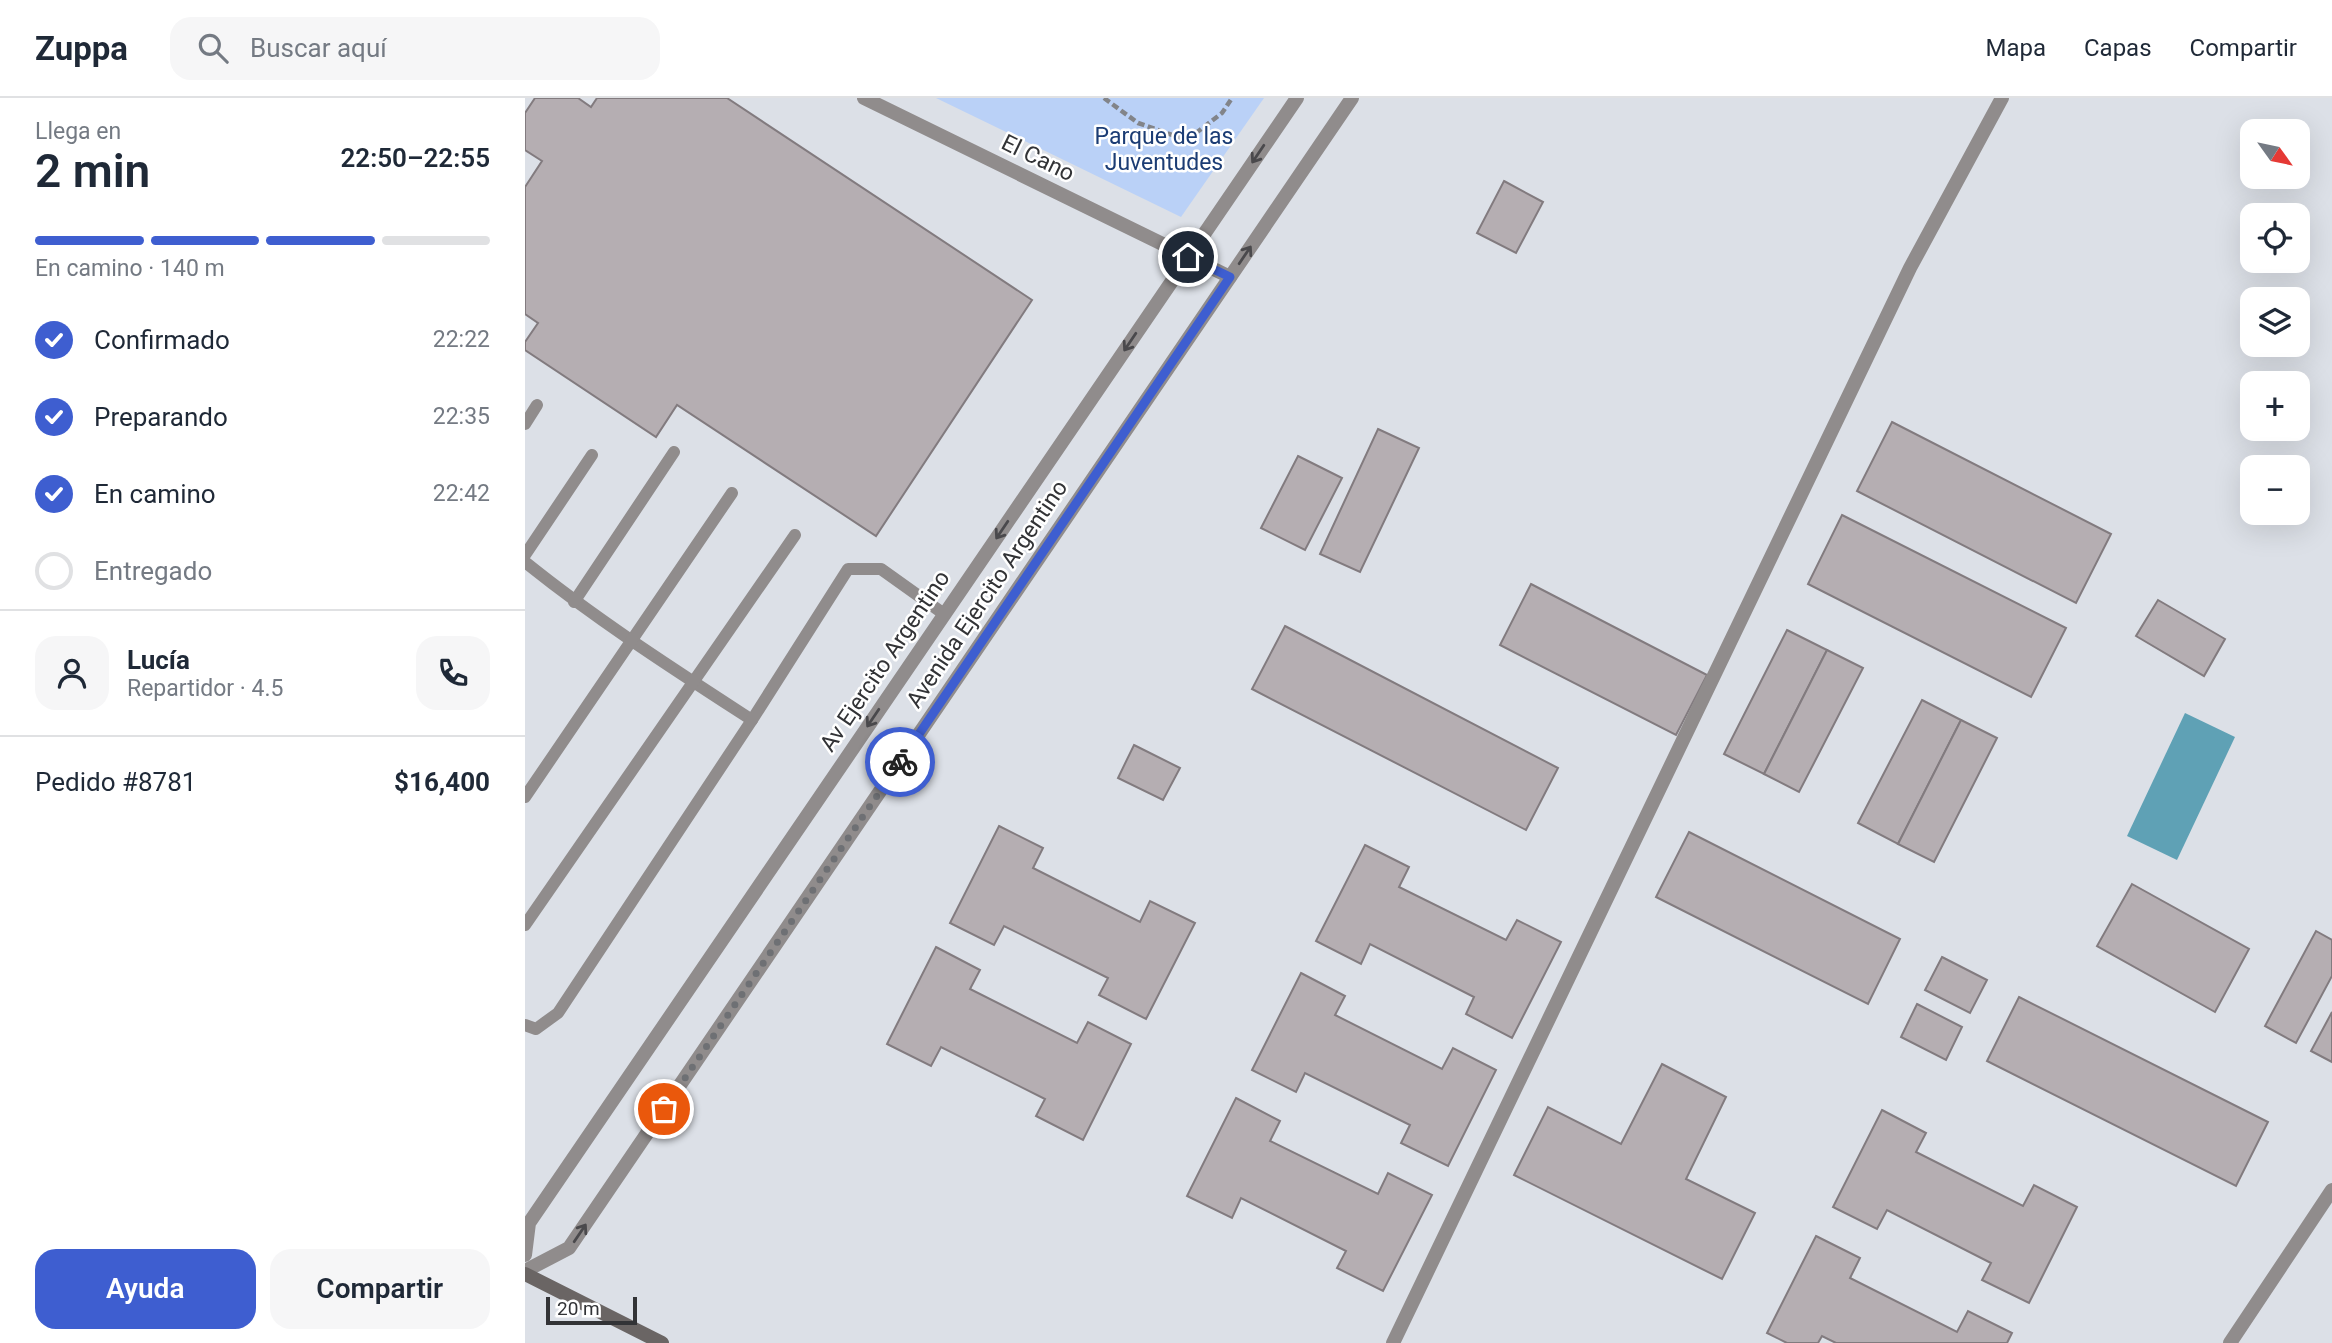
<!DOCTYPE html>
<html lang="es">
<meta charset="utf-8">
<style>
body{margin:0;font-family:Roboto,sans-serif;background:#f6f6f7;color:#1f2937;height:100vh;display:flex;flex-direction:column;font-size:26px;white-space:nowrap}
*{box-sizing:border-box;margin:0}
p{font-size:23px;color:#747a83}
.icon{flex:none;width:38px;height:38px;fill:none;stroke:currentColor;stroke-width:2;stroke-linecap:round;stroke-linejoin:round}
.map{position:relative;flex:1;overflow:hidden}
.panel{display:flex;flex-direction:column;background:#fff;width:525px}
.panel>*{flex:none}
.needle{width:46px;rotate:123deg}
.tools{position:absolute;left:1715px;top:21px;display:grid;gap:14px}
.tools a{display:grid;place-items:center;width:70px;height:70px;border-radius:14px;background:#fff;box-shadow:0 7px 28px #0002;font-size:35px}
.scale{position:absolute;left:21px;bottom:18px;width:91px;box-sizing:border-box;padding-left:7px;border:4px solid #323336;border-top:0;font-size:19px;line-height:24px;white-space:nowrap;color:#323336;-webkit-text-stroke:5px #fff;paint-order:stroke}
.pin{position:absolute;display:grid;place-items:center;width:60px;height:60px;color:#fff;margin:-30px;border:4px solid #fff;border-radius:50%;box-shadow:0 2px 7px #0007}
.courier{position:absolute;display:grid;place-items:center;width:70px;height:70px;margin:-35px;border:5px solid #3e5ed0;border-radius:50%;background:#fff;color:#222;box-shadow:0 2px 9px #0007}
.summary em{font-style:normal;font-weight:600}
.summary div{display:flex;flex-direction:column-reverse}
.summary{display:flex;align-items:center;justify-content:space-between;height:119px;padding:0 35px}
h1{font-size:46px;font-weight:600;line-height:52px}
.bar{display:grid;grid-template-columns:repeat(4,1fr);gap:10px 7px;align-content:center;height:84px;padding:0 35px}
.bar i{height:9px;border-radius:5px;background:#e0e1e3}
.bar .on{background:#3e5ed0}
.bar p{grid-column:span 4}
.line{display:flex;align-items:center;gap:18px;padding:0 35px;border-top:2px solid #e0e1e3}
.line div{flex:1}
.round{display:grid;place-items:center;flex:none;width:74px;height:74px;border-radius:21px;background:#f6f6f7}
ol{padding:0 35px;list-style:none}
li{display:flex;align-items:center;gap:21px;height:77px}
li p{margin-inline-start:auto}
li .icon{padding:7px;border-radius:50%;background:#3e5ed0;color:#fff;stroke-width:4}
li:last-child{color:#747a83}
li i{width:38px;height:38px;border:4px solid #e0e1e3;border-radius:50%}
.action{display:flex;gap:14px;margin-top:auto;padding:14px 35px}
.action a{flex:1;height:80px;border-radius:21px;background:#3e5ed0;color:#fff;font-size:28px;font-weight:600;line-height:80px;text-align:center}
.action a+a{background:#f6f6f7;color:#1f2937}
header{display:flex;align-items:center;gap:42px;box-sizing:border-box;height:98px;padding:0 35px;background:#fff;border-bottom:2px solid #e0e1e3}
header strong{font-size:33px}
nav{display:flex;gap:38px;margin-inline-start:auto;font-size:24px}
.search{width:490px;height:63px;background:#f6f6f7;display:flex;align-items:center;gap:18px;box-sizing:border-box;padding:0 24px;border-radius:21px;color:#747a83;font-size:26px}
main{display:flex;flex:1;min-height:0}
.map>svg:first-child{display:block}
.green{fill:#bad1f7}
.water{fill:#5fa1b5}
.building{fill:#b5aeb2;stroke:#827b7f;stroke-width:2}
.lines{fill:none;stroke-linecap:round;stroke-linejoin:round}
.path{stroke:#828489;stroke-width:4.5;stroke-dasharray:7 3.5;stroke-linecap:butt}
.lane{stroke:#908c8c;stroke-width:12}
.street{stroke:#908c8c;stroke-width:14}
.secondary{stroke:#6a6564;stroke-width:14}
.oneway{stroke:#4a494c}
.done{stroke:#6e7074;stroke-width:7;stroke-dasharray:0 12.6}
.route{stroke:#3e5ed0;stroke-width:9}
.labels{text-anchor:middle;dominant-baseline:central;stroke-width:5;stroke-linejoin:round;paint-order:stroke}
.park-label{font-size:23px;fill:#1b3c74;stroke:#fff}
.street-label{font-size:23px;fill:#323336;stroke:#fff}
</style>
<header>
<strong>Zuppa</strong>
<div class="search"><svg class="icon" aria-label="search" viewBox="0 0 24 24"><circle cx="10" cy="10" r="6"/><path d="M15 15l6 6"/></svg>Buscar aquí</div>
<nav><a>Mapa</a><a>Capas</a><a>Compartir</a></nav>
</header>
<main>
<section class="panel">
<div class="summary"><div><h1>2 min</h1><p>Llega en</p></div><em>22:50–22:55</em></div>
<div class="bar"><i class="on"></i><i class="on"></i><i class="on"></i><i></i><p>En camino · 140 m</p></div>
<ol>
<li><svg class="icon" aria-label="check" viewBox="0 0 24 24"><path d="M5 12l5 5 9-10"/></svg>Confirmado<p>22:22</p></li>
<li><svg class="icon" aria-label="check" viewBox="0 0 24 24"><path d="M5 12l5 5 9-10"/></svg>Preparando<p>22:35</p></li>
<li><svg class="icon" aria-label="check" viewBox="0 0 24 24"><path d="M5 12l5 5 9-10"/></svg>En camino<p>22:42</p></li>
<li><i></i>Entregado</li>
</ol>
<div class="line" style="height:126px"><a class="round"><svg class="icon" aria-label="person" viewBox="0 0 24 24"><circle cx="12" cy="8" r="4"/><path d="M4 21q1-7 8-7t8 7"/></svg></a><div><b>Lucía</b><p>Repartidor · 4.5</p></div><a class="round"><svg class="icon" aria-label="phone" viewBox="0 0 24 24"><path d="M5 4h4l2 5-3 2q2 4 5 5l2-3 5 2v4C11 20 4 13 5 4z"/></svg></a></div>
<div class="line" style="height:91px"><div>Pedido #8781</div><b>$16,400</b></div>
<div class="action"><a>Ayuda</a><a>Compartir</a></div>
</section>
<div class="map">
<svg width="1807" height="1245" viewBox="0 0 1807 1245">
<rect width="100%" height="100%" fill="#dce0e7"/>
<polygon class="green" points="411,0 739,0 656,119"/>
<polygon class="water" points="1660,615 1710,639 1652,762 1602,738"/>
<g class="building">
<polygon points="10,0 53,0 66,9 72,0 202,0 507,202 351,438 152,307 131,339 0,252 0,244 13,225 0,216 0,89 17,63 0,52 0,15"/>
<polygon points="979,83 1018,104 991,155 952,135"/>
<polygon points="1367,324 1586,436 1551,505 1332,393"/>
<polygon points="853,331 894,350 835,474 795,456"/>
<polygon points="773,358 817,380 780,452 736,430"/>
<polygon points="1317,417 1541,530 1506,599 1283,486"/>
<polygon points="1006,486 1182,577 1151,637 975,547"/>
<polygon points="1633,502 1700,541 1679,578 1611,538"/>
<polygon points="760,528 1033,670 1001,732 727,591"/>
<polygon points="1262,532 1302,552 1239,676 1199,656"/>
<polygon points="1302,552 1338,570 1274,694 1239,676"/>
<polygon points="1397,602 1436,622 1373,746 1333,725"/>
<polygon points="1436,622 1472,640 1409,764 1373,746"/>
<polygon points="609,647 655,670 638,702 593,680"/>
<polygon points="474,728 518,750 508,770 615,824 625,803 670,825 621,921 574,897 583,880 479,828 469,847 425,825"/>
<polygon points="1164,734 1375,841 1343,906 1131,799"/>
<polygon points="840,747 884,769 874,789 981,842 992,822 1036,844 987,940 941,916 949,899 845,846 836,866 791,843"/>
<polygon points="1607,786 1724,851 1690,914 1572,848"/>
<polygon points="1791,833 1807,842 1807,878 1771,945 1740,928"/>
<polygon points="411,849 455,872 445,891 552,945 563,924 606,946 558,1042 511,1018 520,1001 416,949 406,968 362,946"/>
<polygon points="1417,859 1462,882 1445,915 1400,892"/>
<polygon points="776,875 820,898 810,917 917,971 928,950 971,972 923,1068 876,1045 885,1027 780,975 771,994 727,972"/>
<polygon points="1494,899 1743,1024 1711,1088 1462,963"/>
<polygon points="1392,906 1437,929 1421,962 1376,939"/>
<polygon points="1807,914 1807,964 1786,953"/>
<polygon points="1137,966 1201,999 1161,1081 1230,1115 1197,1181 989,1077 1023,1009 1096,1046"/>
<polygon points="711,1000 755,1023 745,1043 853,1096 863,1075 907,1097 858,1193 812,1170 821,1153 716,1100 707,1120 662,1098"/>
<polygon points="1357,1012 1401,1035 1391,1054 1498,1108 1509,1087 1552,1109 1504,1205 1457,1182 1466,1165 1362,1112 1352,1131 1308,1109"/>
<polygon points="1291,1138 1335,1160 1325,1180 1432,1234 1443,1213 1487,1235 1482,1245 1311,1245 1297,1238 1293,1245 1262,1245 1242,1235"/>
</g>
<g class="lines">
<polyline class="path" points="579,0 613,25 662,42 697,15 707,0"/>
<g class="lane">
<polyline points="0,326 12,307"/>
<polyline points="0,457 67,357"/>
<path d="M0,464C72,522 150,572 227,622"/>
<polyline points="49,504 149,354"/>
<polyline points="0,699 207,395"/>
<polyline points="0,827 270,437"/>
<polyline points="0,927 11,931 33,915 227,622 323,471 356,471 419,516"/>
</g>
<g class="street">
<polyline points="339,0 705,179"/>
<polyline points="0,1157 4,1125 772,0"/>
<polyline points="0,1173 44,1150 827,0"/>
<polyline points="868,1245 1385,170 1477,0"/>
<polyline points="1705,1245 1807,1092"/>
</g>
<polyline class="secondary" points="0,1176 137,1245"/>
</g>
<defs><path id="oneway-shaft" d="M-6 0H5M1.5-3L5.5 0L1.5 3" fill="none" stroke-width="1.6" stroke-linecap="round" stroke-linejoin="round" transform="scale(1.75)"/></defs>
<g class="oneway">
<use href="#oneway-shaft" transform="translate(733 56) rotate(124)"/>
<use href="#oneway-shaft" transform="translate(720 157) rotate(-56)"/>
<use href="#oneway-shaft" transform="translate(605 244) rotate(124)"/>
<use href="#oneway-shaft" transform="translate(477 432) rotate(124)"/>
<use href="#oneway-shaft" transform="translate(348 620) rotate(124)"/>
<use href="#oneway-shaft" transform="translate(55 1135) rotate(-56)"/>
</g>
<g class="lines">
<polyline class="done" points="139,1011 375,664"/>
<polyline class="route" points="375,664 705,179 663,159"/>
</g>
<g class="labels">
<g class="park-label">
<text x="639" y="38">Parque de las<tspan x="639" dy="26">Juventudes</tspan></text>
</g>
<g class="street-label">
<text transform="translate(513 60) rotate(26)">El Cano</text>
<text transform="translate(462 496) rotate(-56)">Avenida Ejercito Argentino</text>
<text transform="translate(360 563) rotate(-56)">Av Ejercito Argentino</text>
</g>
</g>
</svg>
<div class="tools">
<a><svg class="needle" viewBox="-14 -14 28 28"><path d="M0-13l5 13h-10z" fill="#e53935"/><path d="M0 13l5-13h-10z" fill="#747a83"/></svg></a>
<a><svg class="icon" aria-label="locate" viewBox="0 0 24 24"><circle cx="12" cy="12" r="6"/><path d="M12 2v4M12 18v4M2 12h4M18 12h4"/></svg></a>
<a><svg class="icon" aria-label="layers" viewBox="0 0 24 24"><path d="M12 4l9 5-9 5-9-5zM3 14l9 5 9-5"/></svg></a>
<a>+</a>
<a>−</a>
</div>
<div class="scale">20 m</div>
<div class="pin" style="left:139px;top:1011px;background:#ea580c"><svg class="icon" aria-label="bag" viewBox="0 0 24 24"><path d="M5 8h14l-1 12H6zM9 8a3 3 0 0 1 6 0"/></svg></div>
<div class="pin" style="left:663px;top:159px;background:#1f2937"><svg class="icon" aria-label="home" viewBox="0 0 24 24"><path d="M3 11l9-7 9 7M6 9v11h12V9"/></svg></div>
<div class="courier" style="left:375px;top:664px"><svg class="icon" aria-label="bike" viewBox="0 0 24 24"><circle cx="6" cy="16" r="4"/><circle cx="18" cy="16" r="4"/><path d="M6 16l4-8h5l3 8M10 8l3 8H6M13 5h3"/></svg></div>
</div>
</main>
